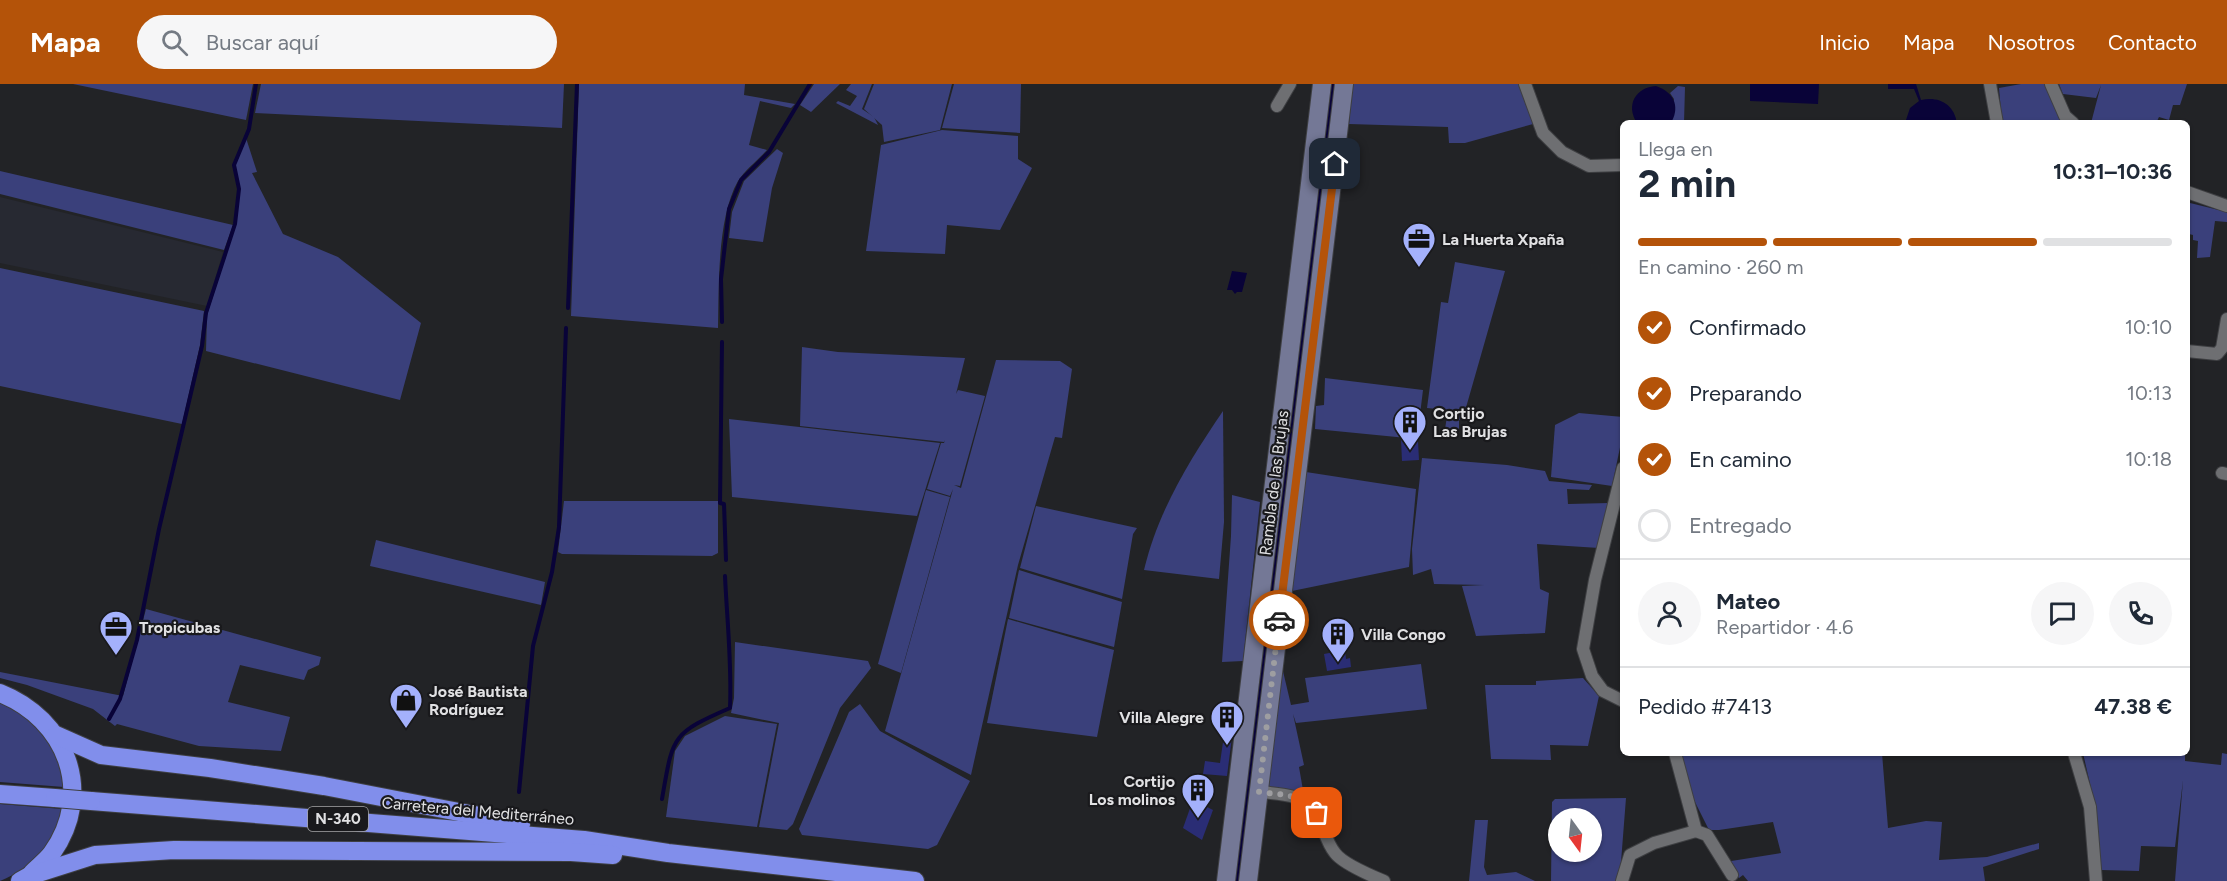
<!DOCTYPE html>
<html lang="es">
<meta charset="utf-8">
<style>
body{margin:0;font-family:Figtree,sans-serif;background:#f6f6f7;color:#1f2937;height:100vh;display:flex;flex-direction:column;font-size:22px;white-space:nowrap}
*{box-sizing:border-box;margin:0}
p{font-size:20px;color:#747a83}
.icon{flex:none;width:33px;height:33px;fill:none;stroke:currentColor;stroke-width:2;stroke-linecap:round;stroke-linejoin:round}
.map{position:relative;flex:1;overflow:hidden}
.drawer{position:absolute;left:1620px;top:36px;width:570px;height:636px;display:flex;flex-direction:column;background:#fff;border-radius:9px;box-shadow:0 2px 4px #0004}
.drawer>*{flex:none}
.needle{width:39px;rotate:165deg}
.buttons{position:absolute;left:1548px;top:724px;display:grid;gap:12px}
.buttons a{display:grid;place-items:center;width:54px;height:54px;border-radius:50%;background:#fff;box-shadow:0 2px 4px #0004;font-size:30px}
.pin{position:absolute;display:grid;place-items:center;width:51px;height:51px;color:#fff;margin:-26px;border-radius:12px;box-shadow:0 3px 9px #0006}
.courier{position:absolute;display:grid;place-items:center;width:60px;height:60px;margin:-30px;border:4px solid #b45309;border-radius:50%;background:#fff;color:#222;box-shadow:0 2px 8px #0007}
.head em{font-style:normal;font-weight:700}
.head div{display:flex;flex-direction:column-reverse}
.head{display:flex;align-items:center;justify-content:space-between;height:102px;padding:0 18px}
h1{font-size:39px;font-weight:700;line-height:45px}
.bar{display:grid;grid-template-columns:repeat(4,1fr);gap:9px 6px;align-content:center;height:72px;padding:0 18px}
.bar i{height:8px;border-radius:4px;background:#e0e1e3}
.bar .active{background:#b45309}
.bar p{grid-column:span 4}
.line{display:flex;align-items:center;gap:15px;padding:0 18px;border-top:2px solid #e0e1e3}
.line div{flex:1}
.round{display:grid;place-items:center;flex:none;width:63px;height:63px;border-radius:32px;background:#f6f6f7}
ol{padding:0 18px;list-style:none}
li{display:flex;align-items:center;gap:18px;height:66px}
li p{margin-inline-start:auto}
li .icon{padding:6px;border-radius:50%;background:#b45309;color:#fff;stroke-width:4}
li:last-child{color:#747a83}
li i{width:33px;height:33px;border:3px solid #e0e1e3;border-radius:50%}
header{display:flex;align-items:center;gap:36px;box-sizing:border-box;height:84px;padding:0 30px;background:#b45309;color:#fff}
header strong{font-size:28px}
nav{display:flex;gap:33px;margin-inline-start:auto;font-size:21px}
.search{width:420px;height:54px;background:#f6f6f7;display:flex;align-items:center;gap:15px;box-sizing:border-box;padding:0 21px;border-radius:33px;color:#747a83;font-size:22px}
.map>svg:first-child{display:block}
.built{fill:#272932}
.green{fill:#3a407b;fill-rule:evenodd}
.water{fill:#090338}
.lines{fill:none;stroke-linecap:round;stroke-linejoin:round}
.stream{stroke:#090338;stroke-width:4}
.building{fill:#2a2d75}
.street-casing{stroke:#3e3f42;stroke-width:14}
.secondary-casing{stroke:#3e3f42;stroke-width:20}
.highway-casing{stroke:#3e3f42;stroke-width:20}
.street{stroke:#6e6f72;stroke-width:12}
.secondary{stroke:#747896;stroke-width:18}
.highway{stroke:#818eeb;stroke-width:18}
.highway-bridge-casing{stroke:#3e3f42;stroke-width:20;stroke-linecap:butt}
.highway-bridge{stroke:#818eeb;stroke-width:18}
.done{stroke:#9e9ea1;stroke-width:6;stroke-dasharray:0 10.8}
.route{stroke:#b45309;stroke-width:8}
.labels{text-anchor:middle;dominant-baseline:central;stroke-width:4.5;stroke-linejoin:round;paint-order:stroke}
.shield{fill:#19191c;stroke:#a5a5a7;stroke-width:1.5}
.shield-label{font-size:15px;font-weight:bold;fill:#e1e1e3}
.poi-label{font-size:16px;font-weight:bold;fill:#e1e1e3;stroke:#19191c;text-anchor:start}
.street-label{font-size:16px;fill:#e1e1e3;stroke:#19191c}
</style>
<header>
<strong>Mapa</strong>
<div class="search"><svg class="icon" aria-label="search" viewBox="0 0 24 24"><circle cx="10" cy="10" r="6"/><path d="M15 15l6 6"/></svg>Buscar aquí</div>
<nav><a>Inicio</a><a>Mapa</a><a>Nosotros</a><a>Contacto</a></nav>
</header>
<div class="map">
<svg width="2227" height="797" viewBox="0 0 2227 797">
<rect width="100%" height="100%" fill="#222326"/>
<polygon class="built" points="0,113 223,168 207,222 0,179"/>
<g class="green">
<polygon points="73,0 253,0 246,36"/>
<polygon points="261,0 564,0 562,44 255,29"/>
<path d="M579,0H745L744,11L795,20L791,24L760,17L749,61L767,66C758,76 745,86 738,97C717,134 719,202 718,244L571,232Z"/>
<polygon points="814,0 840,0 811,28 800,21"/>
<polygon points="851,0 872,0 862,25 874,33 878,41 836,19 838,17 850,22 857,12 846,6"/>
<polygon points="874,0 952,0 940,46 884,58 882,41 864,25"/>
<polygon points="954,0 1021,0 1020,49 942,44"/>
<polygon points="1353,0 1520,0 1533,40 1465,59 1449,59 1448,43 1349,40"/>
<polygon points="2021,0 2046,0 2066,39 2002,39 1999,4"/>
<polygon points="2059,0 2187,0 2180,21 2173,21 2169,36 2159,33 2156,39 2091,39 2101,1 2096,14 2063,10"/>
<polygon points="1678,2 1685,3 1684,39 1670,39 1674,15 1670,9"/>
<polygon points="942,46 1018,52 1018,75 1032,84 1000,146 947,141 945,170 866,167 881,61"/>
<polygon points="246,54 257,88 252,89 283,150 338,173 421,239 400,316 206,267 207,231 236,140 240,104 235,81"/>
<polygon points="777,65 783,69 772,104 763,158 729,154 732,128 744,97"/>
<polygon points="0,87 233,141 224,166 0,110"/>
<polygon points="2190,119 2227,128 2227,138 2215,137 2210,173 2197,174 2198,157 2193,156 2193,151 2189,150 2187,179 2187,133 2189,133"/>
<polygon points="1455,178 1505,187 1463,334 1459,336 1459,347 1445,345 1448,326 1427,324 1441,218 1448,219"/>
<polygon points="0,184 204,227 200,261 182,340 0,302"/>
<polygon points="802,263 838,268 965,274 956,310 958,306 985,312 960,402 954,401 961,404 996,276 1060,277 1072,285 1062,354 1055,353 1018,481 971,691 885,647 953,405 950,412 927,405 941,359 944,359 945,356 944,358 800,342"/>
<polygon points="1325,294 1423,306 1417,355 1315,345 1316,322 1324,321"/>
<path d="M1223,327L1224,438L1219,495L1144,486C1158,427 1189,377 1223,327Z"/>
<polygon points="1579,329 1623,333 1623,349 1612,402 1551,393 1555,341"/>
<polygon points="729,335 940,359 917,432 732,413"/>
<polygon points="1422,374 1507,381 1545,387 1549,397 1592,401 1589,406 1567,405 1568,420 1609,419 1599,464 1537,460 1540,505 1549,509 1545,549 1476,552 1462,502 1484,501 1434,500 1431,485 1413,491 1412,465"/>
<polygon points="1306,388 1416,405 1409,483 1292,507"/>
<polygon points="926,406 950,413 901,589 878,580"/>
<polygon points="1232,411 1260,418 1243,577 1222,578 1231,452"/>
<polygon points="564,417 718,417 718,469 712,472 562,470 558,468"/>
<polygon points="1036,422 1137,444 1133,450 1122,515 1020,484"/>
<polygon points="376,456 545,498 541,521 370,482"/>
<polygon points="1019,486 1122,518 1114,563 1009,534"/>
<polygon points="146,525 321,573 319,581 308,586 304,596 240,581 228,618 290,633 281,667 199,662 117,640 115,642 93,625 27,601 0,594 0,588 123,612"/>
<polygon points="1008,535 1114,566 1097,653 987,639"/>
<polygon points="735,558 868,577 871,584 840,624 793,740 787,746 759,743 779,639 731,629 734,614"/>
<polygon points="1421,580 1427,625 1296,639 1293,630 1304,681 1299,683 1304,712 1267,703 1282,583 1291,621 1309,618 1305,594"/>
<polygon points="1583,594 1599,612 1588,662 1550,661 1551,676 1491,675 1485,601 1536,601 1536,597"/>
<path d="M0,618C39,635 59,660 64,703L0,698Z"/>
<polygon points="860,620 880,647 970,697 937,761 928,765 802,751 799,745 849,628"/>
<polygon points="725,632 777,640 757,743 666,733 675,667 685,652"/>
<polygon points="1681,669 1882,669 1888,744 1926,737 1942,738 1939,776 1987,773 2039,759 2039,765 1983,783 1985,797 1748,797 1743,791 1739,794 1725,778 1781,769 1773,738 1719,746 1709,746 1686,700"/>
<polygon points="2083,669 2185,669 2185,677 2221,681 2222,669 2227,670 2227,797 2175,797 2183,696 2175,763 2141,762 2139,787 2101,786 2093,713"/>
<path d="M1626,714L1621,778L1618,797H1551L1552,718L1555,715ZM1558,735H1592V768H1558Z"/>
<path d="M0,720L62,725C53,760 34,783 0,797Z"/>
<polygon points="1475,736 1488,736 1484,783 1487,791 1516,788 1535,797 1469,797"/>
</g>
<g class="water">
<polygon points="1326,0 1340,0 1244,797 1230,797"/>
<polygon points="1750,0 1819,0 1818,20 1750,17"/>
<path d="M1888,0H1916L1921,16C1939,12 1954,20 1957,39H1905L1910,24L1919,17L1914,5H1888Z"/>
<path d="M1656,2C1673,8 1680,21 1672,37L1637,39C1625,21 1636,3 1656,2Z"/>
<polygon points="1232,187 1247,189 1242,208 1237,208 1235,210 1232,206 1227,206"/>
</g>
<g class="lines">
<g class="stream">
<polyline points="568,224 577,0"/>
<polyline points="722,238 721,195 729,125 741,96 769,68 810,0"/>
<polyline points="722,258 720,419 724,420 726,476"/>
<polyline points="109,635 120,615 137,556 159,445 202,262 206,229 235,140 239,105 234,81 249,45 256,0"/>
<polyline points="519,708 533,562 552,488 559,443 566,244"/>
<path d="M662,715C673,653 670,650 730,624C732,580 727,536 725,492"/>
</g>
</g>
<g class="building">
<polygon points="1401,356 1418,357 1419,376 1402,377"/>
<polygon points="1345,566 1346,575 1350,574 1351,583 1327,587 1324,570"/>
<polygon points="1225,644 1233,645 1227,692 1203,690 1205,677 1220,679"/>
<polygon points="1193,716 1213,726 1202,756 1183,744"/>
</g>
<g class="lines">
<defs>
<g id="street">
<polyline points="1525,0 1543,49 1562,68 1589,82 1623,81"/>
<polyline points="1990,0 1997,39"/>
<polyline points="2051,0 2065,32 2073,39"/>
<polyline points="1277,22 1290,0"/>
<polyline points="2187,108 2227,122"/>
<polyline points="2187,267 2217,270 2222,264 2227,235"/>
<polyline points="1623,384 1595,496 1583,565 1592,592 1603,607 1623,617"/>
<polyline points="2222,389 2227,390"/>
<polyline points="2074,669 2090,723 2096,797"/>
<path d="M1259,708C1280,710 1306,710 1317,731C1324,744 1326,758 1335,769C1343,780 1372,792 1384,797"/>
<polyline points="1696,747 1707,751 1732,791"/>
<polyline points="1622,797 1630,771 1654,759 1696,747 1675,669"/>
</g>
<g id="secondary">
<polyline points="1226,797 1322,0"/>
<polyline points="1248,797 1344,0"/>
</g>
<g id="highway">
<path d="M0,609C66,635 95,708 52,769C47,776 39,782 32,789"/>
<polyline points="56,651 101,671 210,684 324,702 521,740"/>
<polyline points="0,710 55,714"/>
<polyline points="91,717 584,756 668,769 915,797"/>
<polyline points="20,797 29,792 95,771 174,766 571,768 613,771"/>
</g>
</defs>
<use href="#street" class="street-casing"/>
<use href="#secondary" class="secondary-casing"/>
<use href="#highway" class="highway-casing"/>
<use href="#street" class="street"/>
<use href="#secondary" class="secondary"/>
<use href="#highway" class="highway"/>
<defs>
<polyline id="highway-bridge" points="55,714 91,717"/>
</defs>
<use href="#highway-bridge" class="highway-bridge-casing"/>
<use href="#highway-bridge" class="highway-bridge"/>
</g>
<g class="lines">
<path class="done" d="M1279,536L1259,708C1283,711 1300,709 1317,729"/>
<polyline class="route" points="1279,536 1335,80"/>
</g>
<defs>
<symbol id="office-pin" viewBox="-11 -11 22 30"><path d="M0 17L-7.5 6A9.5 9.5 0 1 1 7.5 6Z" fill="#a4b1fc" stroke="#19191c"/><path d="M-6-3h4V-5.5h4V-3h4V5H-6ZM-1-4.5V-3h2v-1.5ZM-6 0V1H6V0Z" fill="#111"/></symbol>
<symbol id="building-pin" viewBox="-11 -11 22 30"><path d="M0 17L-7.5 6A9.5 9.5 0 1 1 7.5 6Z" fill="#a4b1fc" stroke="#19191c"/><path d="M-4-6H4V6H1V3H-1V6H-4ZM-2.5-4.3h1.7v1.8h-1.7ZM.8-4.3h1.7v1.8H.8ZM-2.5-1h1.7V.8h-1.7ZM.8-1h1.7V.8H.8Z" fill="#111"/></symbol>
<symbol id="shop-pin" viewBox="-11 -11 22 30"><path d="M0 17L-7.5 6A9.5 9.5 0 1 1 7.5 6Z" fill="#a4b1fc" stroke="#19191c"/><path d="M-5-2.5h2.3a2.7 3.5 0 0 1 5.4 0H5L5.5 6h-11ZM-1.5-2.5h3a1.5 2.3 0 0 0-3 0Z" fill="#111"/></symbol>
</defs>
<g fill-rule="evenodd">
<use href="#office-pin" x="1400" y="136" width="38" height="52"/>
<use href="#building-pin" x="1391" y="319" width="38" height="52"/>
<use href="#office-pin" x="97" y="524" width="38" height="52"/>
<use href="#building-pin" x="1319" y="531" width="38" height="52"/>
<use href="#shop-pin" x="387" y="597" width="38" height="52"/>
<use href="#building-pin" x="1208" y="614" width="38" height="52"/>
<use href="#building-pin" x="1179" y="687" width="38" height="52"/>
</g>
<g class="labels">
<rect class="shield" x="308" y="723" width="60" height="24" rx="4.5"/>
<g class="shield-label">
<text x="338" y="735">N-340</text>
</g>
<g class="poi-label">
<text x="1442" y="155">La Huerta Xpaña</text>
<text x="1433" y="329">Cortijo<tspan x="1433" dy="18">Las Brujas</tspan></text>
<text x="139" y="543">Tropicubas</text>
<text x="1361" y="550">Villa Congo</text>
<text x="429" y="607">José Bautista<tspan x="429" dy="18">Rodríguez</tspan></text>
<text x="1204" y="633" text-anchor="end">Villa Alegre</text>
<text x="1175" y="697" text-anchor="end">Cortijo<tspan x="1175" dy="18">Los molinos</tspan></text>
</g>
<g class="street-label">
<text transform="translate(1274 399) rotate(-83)">Rambla de las Brujas</text>
<text transform="translate(478 727) rotate(5)">Carretera del Mediterráneo</text>
</g>
</g>
</svg>
<div class="buttons">
<a><svg class="needle" viewBox="-14 -14 28 28"><path d="M0-13l5 13h-10z" fill="#e53935"/><path d="M0 13l5-13h-10z" fill="#747a83"/></svg></a>
</div>
<div class="pin" style="left:1317px;top:729px;background:#ea580c"><svg class="icon" aria-label="bag" viewBox="0 0 24 24"><path d="M5 8h14l-1 12H6zM9 8a3 3 0 0 1 6 0"/></svg></div>
<div class="pin" style="left:1335px;top:80px;background:#1f2937"><svg class="icon" aria-label="home" viewBox="0 0 24 24"><path d="M3 11l9-7 9 7M6 9v11h12V9"/></svg></div>
<div class="courier" style="left:1279px;top:536px"><svg class="icon" aria-label="car" viewBox="0 0 24 24"><path d="M5 17H2v-5l4-1 3-4h7l3 4 3 1v5h-3M9 17h6M6 11h13"/><circle cx="7" cy="17" r="2"/><circle cx="17" cy="17" r="2"/></svg></div>
<section class="drawer">
<div class="head"><div><h1>2 min</h1><p>Llega en</p></div><em>10:31–10:36</em></div>
<div class="bar"><i class="active"></i><i class="active"></i><i class="active"></i><i></i><p>En camino · 260 m</p></div>
<ol>
<li><svg class="icon" aria-label="check" viewBox="0 0 24 24"><path d="M5 12l5 5 9-10"/></svg>Confirmado<p>10:10</p></li>
<li><svg class="icon" aria-label="check" viewBox="0 0 24 24"><path d="M5 12l5 5 9-10"/></svg>Preparando<p>10:13</p></li>
<li><svg class="icon" aria-label="check" viewBox="0 0 24 24"><path d="M5 12l5 5 9-10"/></svg>En camino<p>10:18</p></li>
<li><i></i>Entregado</li>
</ol>
<div class="line" style="height:108px"><a class="round"><svg class="icon" aria-label="person" viewBox="0 0 24 24"><circle cx="12" cy="8" r="4"/><path d="M4 21q1-7 8-7t8 7"/></svg></a><div><b>Mateo</b><p>Repartidor · 4.6</p></div><a class="round"><svg class="icon" aria-label="chat" viewBox="0 0 24 24"><path d="M4 5h16v11H9l-5 4z"/></svg></a><a class="round"><svg class="icon" aria-label="phone" viewBox="0 0 24 24"><path d="M5 4h4l2 5-3 2q2 4 5 5l2-3 5 2v4C11 20 4 13 5 4z"/></svg></a></div>
<div class="line" style="height:78px"><div>Pedido #7413</div><b>47.38 €</b></div>
</section>
</div>
